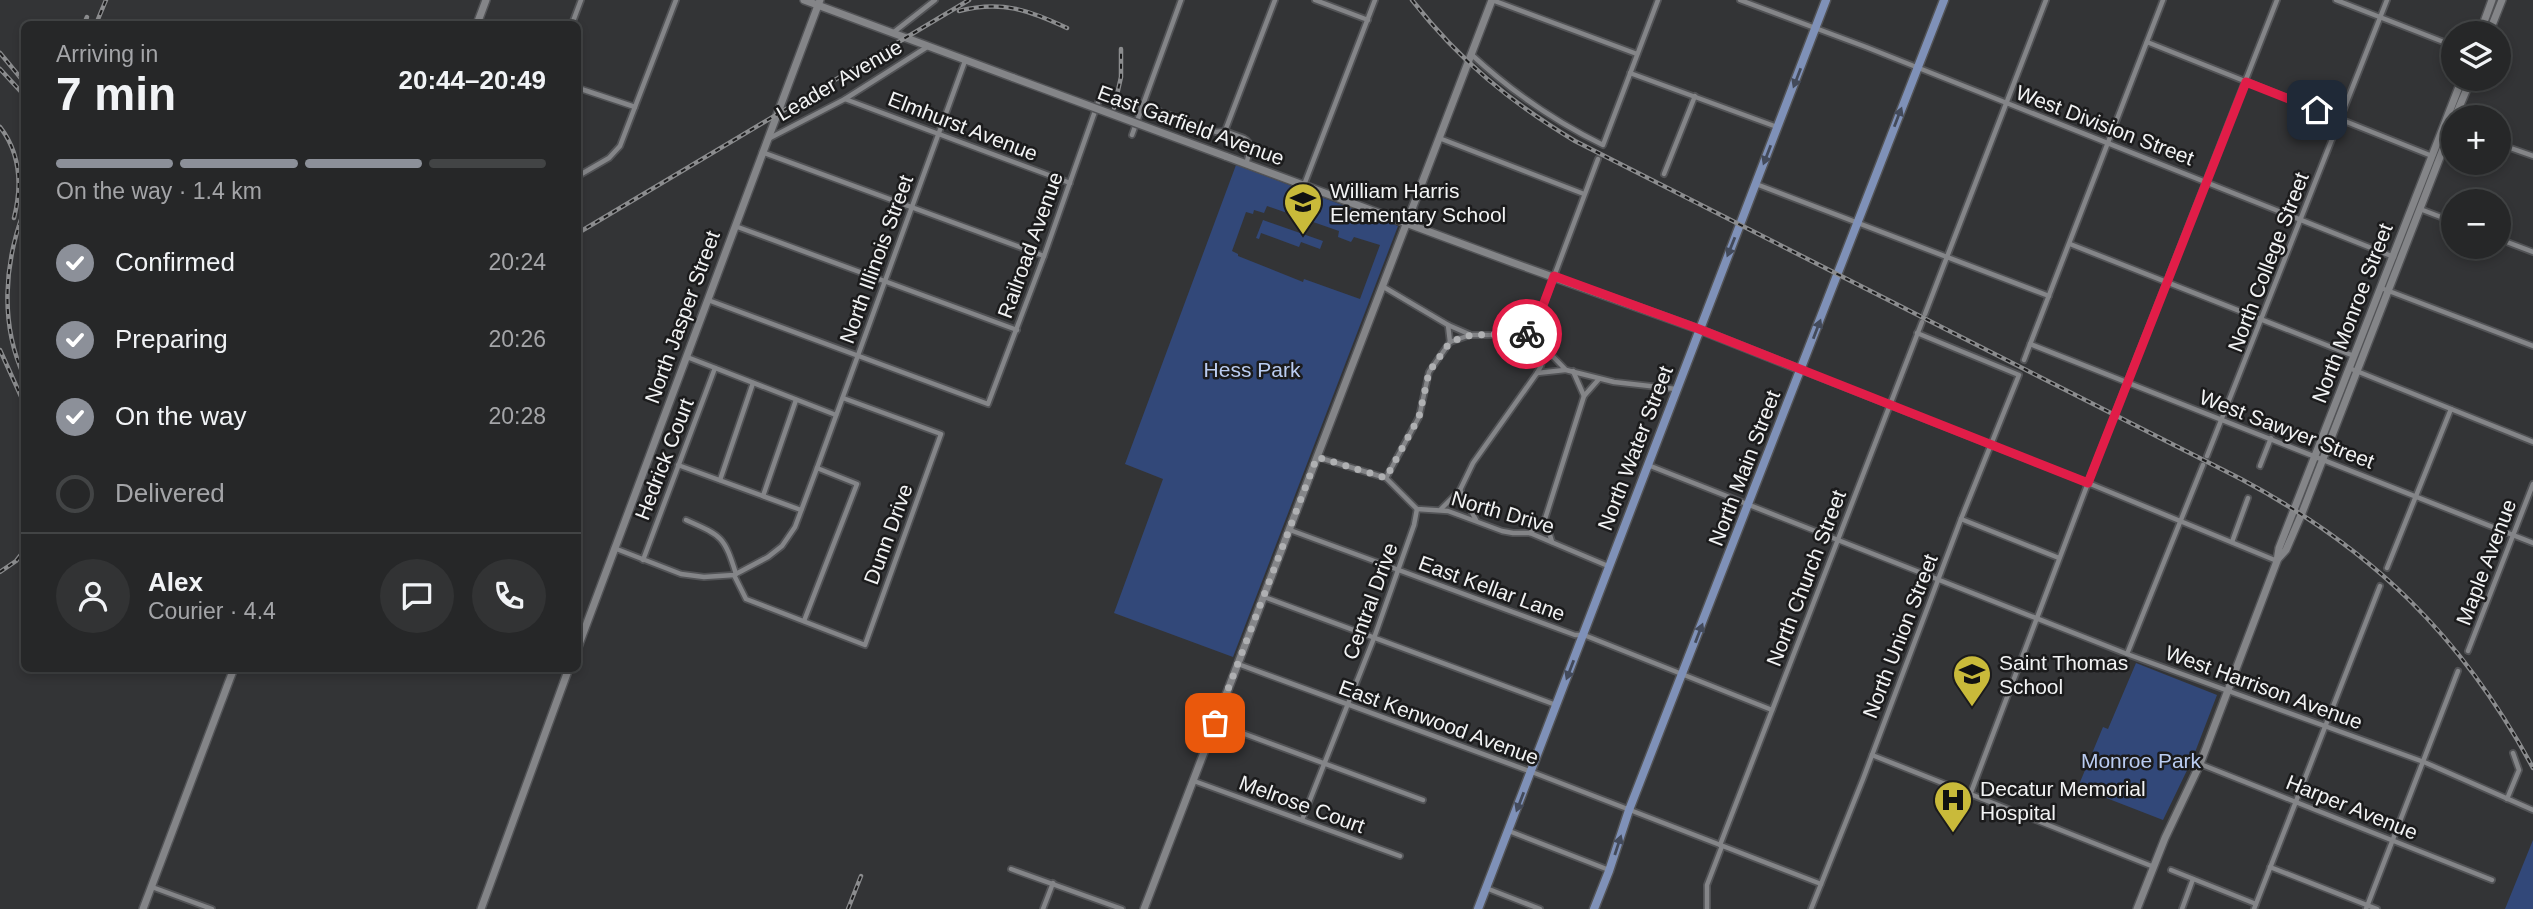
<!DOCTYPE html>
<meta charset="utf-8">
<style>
body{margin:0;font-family:Arial,sans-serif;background:#323334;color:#f1f3f6;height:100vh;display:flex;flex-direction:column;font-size:26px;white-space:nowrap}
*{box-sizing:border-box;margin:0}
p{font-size:23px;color:#a4a5a8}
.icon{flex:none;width:38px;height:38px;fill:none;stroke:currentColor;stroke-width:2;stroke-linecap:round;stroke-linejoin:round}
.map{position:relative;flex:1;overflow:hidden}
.sheet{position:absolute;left:21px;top:21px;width:560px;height:651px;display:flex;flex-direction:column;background:#262728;border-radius:10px;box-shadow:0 4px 10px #0003,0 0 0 2px #424445}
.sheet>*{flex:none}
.buttons{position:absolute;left:2441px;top:21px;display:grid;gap:14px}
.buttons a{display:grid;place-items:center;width:70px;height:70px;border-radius:50%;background:#262728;box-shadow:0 4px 10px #0003,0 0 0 2px #424445;font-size:35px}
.pin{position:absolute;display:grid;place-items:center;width:60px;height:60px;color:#fff;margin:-30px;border-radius:14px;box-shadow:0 4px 10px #0006}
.courier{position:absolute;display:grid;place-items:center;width:70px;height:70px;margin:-35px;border:5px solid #e11d48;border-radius:50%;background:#fff;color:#222;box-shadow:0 2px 9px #0007}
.head em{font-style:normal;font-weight:600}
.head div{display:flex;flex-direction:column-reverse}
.head{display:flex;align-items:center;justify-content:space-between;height:119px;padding:0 35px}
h1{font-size:46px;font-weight:600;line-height:52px}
.bar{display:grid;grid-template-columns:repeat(4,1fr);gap:10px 7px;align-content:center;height:84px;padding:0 35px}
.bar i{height:9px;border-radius:5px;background:#424445}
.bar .on{background:#8c9099}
.bar p{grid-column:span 4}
.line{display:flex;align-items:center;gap:18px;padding:0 35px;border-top:2px solid #424445}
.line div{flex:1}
.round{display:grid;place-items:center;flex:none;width:74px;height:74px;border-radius:37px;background:#323334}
ol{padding:0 35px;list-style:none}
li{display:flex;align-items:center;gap:21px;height:77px}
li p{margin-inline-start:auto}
li .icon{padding:7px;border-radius:50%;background:#8c9099;color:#fff;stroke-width:4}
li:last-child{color:#a4a5a8}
li i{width:38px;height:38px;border:4px solid #424445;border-radius:50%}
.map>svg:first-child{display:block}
.green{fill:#324879;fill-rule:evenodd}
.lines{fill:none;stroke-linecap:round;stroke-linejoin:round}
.street-casing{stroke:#525356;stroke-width:8}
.secondary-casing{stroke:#525356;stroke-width:10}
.primary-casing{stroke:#525356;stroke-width:11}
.street{stroke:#848588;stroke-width:4.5}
.secondary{stroke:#848588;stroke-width:7}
.primary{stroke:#7f91b8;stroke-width:8}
.rail-casing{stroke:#8b8c8e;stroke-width:4.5}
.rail{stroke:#1b1b1c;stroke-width:2;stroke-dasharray:5;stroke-linecap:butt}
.secondary-bridge-casing{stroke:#525356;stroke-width:10;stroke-linecap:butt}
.secondary-bridge{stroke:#848588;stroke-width:7}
.oneway{fill:#434a5a}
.done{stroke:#afb0b2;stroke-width:7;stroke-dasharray:0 12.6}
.route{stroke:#e11d48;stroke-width:9}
.labels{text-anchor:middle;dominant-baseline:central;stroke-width:5;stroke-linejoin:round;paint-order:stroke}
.street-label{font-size:21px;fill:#f2f3f4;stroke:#1b1b1c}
.poi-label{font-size:21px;fill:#f2f3f4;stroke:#1b1b1c;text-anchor:start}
.park-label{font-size:21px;fill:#baccf1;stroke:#1b1b1c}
</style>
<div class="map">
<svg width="2533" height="909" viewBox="0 0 2533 909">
<rect width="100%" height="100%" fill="#333436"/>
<g class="green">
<path d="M1236,165L1398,226L1233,657L1114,613L1163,479L1125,464ZM1267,206L1339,231L1338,237L1351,242L1354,237L1380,245L1360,299L1304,279L1303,282L1238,256V254L1232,251L1246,212L1253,214L1254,210L1264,213Z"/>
<polygon points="1263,220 1323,241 1320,249 1301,242 1299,247 1261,233 1259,239 1256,238"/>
<polygon points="2136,663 2217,695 2192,760 2163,820 2078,787 2103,727 2108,729"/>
<polygon points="2533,840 2533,909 2505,909"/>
</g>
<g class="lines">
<defs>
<g id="street">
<polyline points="1315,0 1368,20"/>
<polyline points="1492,0 1637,54"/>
<polyline points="1740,0 1866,47 2394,257"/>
<polyline points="2336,0 2454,46"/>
<polyline points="572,24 581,0"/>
<polyline points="894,32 935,0"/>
<polyline points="2147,42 2432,156"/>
<path d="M1472,55C1512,92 1554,121 1603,145L1658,0"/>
<polyline points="1630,73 1777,127"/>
<polyline points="578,88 635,107"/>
<polyline points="845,99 1070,183"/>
<polyline points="1143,105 1216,132 1225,131"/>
<polyline points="1132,135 1181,0"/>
<polyline points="1439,138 1584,194"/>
<polyline points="768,139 845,99 927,47"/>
<polyline points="2499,144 2533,156"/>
<polyline points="762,152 1044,256"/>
<path d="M1246,164C1256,135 1245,140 1225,131L1275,0"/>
<polyline points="1664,174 1695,96"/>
<polyline points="578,176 609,158 620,146 676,0"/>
<polyline points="1756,184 2049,296"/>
<polyline points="1304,185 1375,0"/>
<polyline points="2420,209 2454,222"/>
<polyline points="735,226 1017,330"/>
<polyline points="2499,239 2533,252"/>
<polyline points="2070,244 2354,356"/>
<polyline points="1382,286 1448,325 1471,335 1532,335 1566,370 1614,382 1676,389"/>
<polyline points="2381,288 2533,346"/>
<polyline points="708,300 988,404 1044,256 1100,97"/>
<polyline points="1925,314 2046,0"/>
<polyline points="1448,325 1450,342"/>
<polyline points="1532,335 1598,159"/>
<polyline points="2030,344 2533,543"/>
<polyline points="687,357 836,415"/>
<polyline points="2024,360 2163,0"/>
<polyline points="2349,368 2533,442"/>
<polyline points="1801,370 2088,483 2277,561"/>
<polyline points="1573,371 1584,396"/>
<polyline points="1537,373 1565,370"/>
<polyline points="2207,456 2387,0"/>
<polyline points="1317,457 1386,478 1417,509 1448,511 1502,531 1513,533 1530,533 1608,566"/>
<polyline points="678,465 801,510"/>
<polyline points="1648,465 2127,654 2424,762 2533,810"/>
<polyline points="2260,466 2271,438"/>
<polyline points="1386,478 1419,417 1429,372 1450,342 1470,335"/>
<polyline points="720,480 753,383"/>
<polyline points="1460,490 1476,520"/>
<polyline points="763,496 796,400"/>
<polyline points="1441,509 1460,490 1473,463 1537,373 1541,366 1545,348"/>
<polyline points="1545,519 1552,542"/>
<polyline points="1961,519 2059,558"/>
<path d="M686,520C722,536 724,536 736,574"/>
<polyline points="1290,530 1575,635 1584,635 1772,710"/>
<polyline points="1530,533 1545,519 1584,396 1599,379"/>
<polyline points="2232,542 2248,498"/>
<polyline points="614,548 681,574 704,577 734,575 768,557 782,546 795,527 817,468 965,61"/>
<polyline points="643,560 715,368"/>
<polyline points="2387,568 2451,409"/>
<polyline points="734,575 746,599 865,645 941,434 843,398"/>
<polyline points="1264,597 1556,705"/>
<polyline points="804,621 857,484 817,468"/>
<polyline points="2468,651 2533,484"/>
<polyline points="2127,654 2203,465"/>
<polyline points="1238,664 1532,772 1821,884"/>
<polyline points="1215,723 1423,800"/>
<polyline points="1872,755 2154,867"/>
<polyline points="2200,764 2492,880"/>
<polyline points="1194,781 1400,856"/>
<polyline points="1970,795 2088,483 2277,0"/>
<polyline points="2507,799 2519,770 2513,753"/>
<polyline points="1302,820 1374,638 1414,525 1417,509"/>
<polyline points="1509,831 1609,870"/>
<polyline points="1720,845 1922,322"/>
<polyline points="2270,867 2377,909"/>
<polyline points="1011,869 1122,909"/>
<polyline points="2171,870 2256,904"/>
<polyline points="152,887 212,909"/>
<polyline points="1486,888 1540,909"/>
<polyline points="1043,909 1053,883"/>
<polyline points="1707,909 1707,885 1722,846"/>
<polyline points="1811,909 1863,779 1961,519 2019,375 1917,333"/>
<polyline points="2182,909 2193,879"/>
<polyline points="2254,909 2380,586"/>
<polyline points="2366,909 2458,671"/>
</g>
<g id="secondary">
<polyline points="804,0 1014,78"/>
<polyline points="477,24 486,0"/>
<polyline points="2480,33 2492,0"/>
<polyline points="2489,33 2502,0"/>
<polyline points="2455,117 2471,79"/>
<polyline points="1225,156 1511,262 1698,329 1801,370"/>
<polyline points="2277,560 2286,550 2302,513 2454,121"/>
<polyline points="578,647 820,0"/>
<polyline points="143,909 234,668"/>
<polyline points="481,909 569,668"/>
<polyline points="1144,909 1492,0"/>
<polyline points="2137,909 2165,838 2200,764 2277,561 2279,548 2462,79"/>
</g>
<g id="primary">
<polyline points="1478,909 1826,0"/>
<polyline points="1594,909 1609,871 1629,810 1944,0"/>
</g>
</defs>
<use href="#street" class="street-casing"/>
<use href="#secondary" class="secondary-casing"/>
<use href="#primary" class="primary-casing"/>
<use href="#street" class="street"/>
<use href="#secondary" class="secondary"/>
<use href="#primary" class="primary"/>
<defs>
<g id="rail">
<path d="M1412,0C1459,60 1510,102 1575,141L2241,479C2372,549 2462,636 2533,768"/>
<path d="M959,11C1001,0 1029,10 1067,28"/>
<polyline points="84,24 87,17"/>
<polyline points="96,24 106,0"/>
<polyline points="0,53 24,82"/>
<polyline points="0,69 24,95"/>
<polyline points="1114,108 1121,77 1121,49"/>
<path d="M0,127C21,154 22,186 14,218"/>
<path d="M24,211C4,264 0,324 24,376"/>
<polyline points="578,233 969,0"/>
<polyline points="0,350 24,403"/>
<polyline points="0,572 16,561 24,551"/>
<polyline points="848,909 861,876"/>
</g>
</defs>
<use href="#rail" class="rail-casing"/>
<use href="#rail" class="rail"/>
<defs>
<polyline id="secondary-bridge" points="1014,78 1225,156"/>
</defs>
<use href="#secondary-bridge" class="secondary-bridge-casing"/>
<use href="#secondary-bridge" class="secondary-bridge"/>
</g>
<defs><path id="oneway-solid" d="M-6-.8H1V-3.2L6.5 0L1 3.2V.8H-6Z" transform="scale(1.75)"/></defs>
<g class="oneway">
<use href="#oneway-solid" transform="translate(1797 78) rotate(111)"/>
<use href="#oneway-solid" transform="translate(1898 117) rotate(-69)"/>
<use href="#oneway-solid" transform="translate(1767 155) rotate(111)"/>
<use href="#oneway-solid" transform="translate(1731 247) rotate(112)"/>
<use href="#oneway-solid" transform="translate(1817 329) rotate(-69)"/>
<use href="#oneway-solid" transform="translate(1699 633) rotate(-69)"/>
<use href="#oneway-solid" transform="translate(1570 670) rotate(111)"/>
<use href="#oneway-solid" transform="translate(1520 802) rotate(111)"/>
<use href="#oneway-solid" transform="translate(1618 845) rotate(-72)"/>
</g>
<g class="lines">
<polyline class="done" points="1215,723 1317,457 1386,478 1419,417 1429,372 1450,342 1471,335 1527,334"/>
<polyline class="route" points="1527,334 1532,335 1554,276 1699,329 2088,483 2246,82 2317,110"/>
</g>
<defs>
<symbol id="school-pin" viewBox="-11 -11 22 30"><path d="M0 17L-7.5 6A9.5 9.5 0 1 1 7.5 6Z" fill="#c9ba3a" stroke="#1b1b1c"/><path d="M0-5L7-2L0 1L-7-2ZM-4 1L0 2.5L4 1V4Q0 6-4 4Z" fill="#111"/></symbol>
<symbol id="hospital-pin" viewBox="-11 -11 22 30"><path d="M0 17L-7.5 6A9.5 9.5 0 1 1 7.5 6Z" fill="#c9ba3a" stroke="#1b1b1c"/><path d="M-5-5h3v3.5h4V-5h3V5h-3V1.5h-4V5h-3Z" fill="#111"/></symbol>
</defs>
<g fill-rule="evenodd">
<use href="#school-pin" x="1281" y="180" width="44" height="60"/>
<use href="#school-pin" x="1950" y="652" width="44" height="60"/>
<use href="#hospital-pin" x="1931" y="778" width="44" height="60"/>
</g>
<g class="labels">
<g class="street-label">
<text transform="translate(839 80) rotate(-30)">Leader Avenue</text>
<text transform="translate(1191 125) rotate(20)">East Garfield Avenue</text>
<text transform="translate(2105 125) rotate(21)">West Division Street</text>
<text transform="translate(963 126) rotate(21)">Elmhurst Avenue</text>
<text transform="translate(1030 245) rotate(-70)">Railroad Avenue</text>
<text transform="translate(876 259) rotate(-70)">North Illinois Street</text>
<text transform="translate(2268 262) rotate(-69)">North College Street</text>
<text transform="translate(2352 313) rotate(-69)">North Monroe Street</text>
<text transform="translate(682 317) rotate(-70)">North Jasper Street</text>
<text transform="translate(2287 429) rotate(21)">West Sawyer Street</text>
<text transform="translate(1635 448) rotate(-69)">North Water Street</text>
<text transform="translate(664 459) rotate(-69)">Hedrick Court</text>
<text transform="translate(1744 468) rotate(-69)">North Main Street</text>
<text transform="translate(1503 512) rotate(16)">North Drive</text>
<text transform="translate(888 534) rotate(-70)">Dunn Drive</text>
<text transform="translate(2486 562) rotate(-69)">Maple Avenue</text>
<text transform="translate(1806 578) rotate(-69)">North Church Street</text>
<text transform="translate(1492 588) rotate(20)">East Kellar Lane</text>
<text transform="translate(1370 601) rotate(-70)">Central Drive</text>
<text transform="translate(1900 636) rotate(-69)">North Union Street</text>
<text transform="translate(2264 687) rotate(20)">West Harrison Avenue</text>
<text transform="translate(1439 722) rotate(20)">East Kenwood Avenue</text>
<text transform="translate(1302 804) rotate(20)">Melrose Court</text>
<text transform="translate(2352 807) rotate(22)">Harper Avenue</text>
</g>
<g class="poi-label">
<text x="1330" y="190">William Harris<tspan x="1330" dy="24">Elementary School</tspan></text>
<text x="1999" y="662">Saint Thomas<tspan x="1999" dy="24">School</tspan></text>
<text x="1980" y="788">Decatur Memorial<tspan x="1980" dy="24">Hospital</tspan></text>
</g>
<g class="park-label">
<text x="1252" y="369">Hess Park</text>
<text x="2141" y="760">Monroe Park</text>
</g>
</g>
</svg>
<div class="buttons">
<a><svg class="icon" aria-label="layers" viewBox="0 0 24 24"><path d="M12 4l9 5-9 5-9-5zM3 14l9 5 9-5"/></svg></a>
<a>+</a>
<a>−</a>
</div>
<div class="pin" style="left:1215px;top:723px;background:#ea580c"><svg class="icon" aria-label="bag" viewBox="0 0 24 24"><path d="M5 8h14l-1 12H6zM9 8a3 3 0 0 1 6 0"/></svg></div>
<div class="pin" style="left:2317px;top:110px;background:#1f2937"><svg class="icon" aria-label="home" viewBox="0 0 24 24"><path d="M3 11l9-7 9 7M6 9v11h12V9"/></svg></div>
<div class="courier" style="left:1527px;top:334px"><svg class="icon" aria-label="bike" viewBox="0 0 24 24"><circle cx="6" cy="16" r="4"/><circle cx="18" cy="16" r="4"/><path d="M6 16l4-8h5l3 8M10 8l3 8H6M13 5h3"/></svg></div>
<section class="sheet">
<div class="head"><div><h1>7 min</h1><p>Arriving in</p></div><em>20:44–20:49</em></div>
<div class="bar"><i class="on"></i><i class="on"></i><i class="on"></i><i></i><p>On the way · 1.4 km</p></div>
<ol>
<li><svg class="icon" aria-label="check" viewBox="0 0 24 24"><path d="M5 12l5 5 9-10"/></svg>Confirmed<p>20:24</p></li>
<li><svg class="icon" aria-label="check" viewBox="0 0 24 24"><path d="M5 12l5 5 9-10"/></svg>Preparing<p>20:26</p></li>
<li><svg class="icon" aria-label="check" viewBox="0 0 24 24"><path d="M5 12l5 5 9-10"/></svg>On the way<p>20:28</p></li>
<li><i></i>Delivered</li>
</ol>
<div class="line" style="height:126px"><a class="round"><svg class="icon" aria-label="person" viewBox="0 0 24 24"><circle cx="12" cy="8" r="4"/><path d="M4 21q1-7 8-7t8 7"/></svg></a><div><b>Alex</b><p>Courier · 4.4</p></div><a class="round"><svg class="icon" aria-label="chat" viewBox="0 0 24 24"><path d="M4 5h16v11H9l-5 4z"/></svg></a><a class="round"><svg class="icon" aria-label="phone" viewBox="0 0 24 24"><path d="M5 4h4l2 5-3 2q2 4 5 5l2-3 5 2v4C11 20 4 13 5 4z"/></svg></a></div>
</section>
</div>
